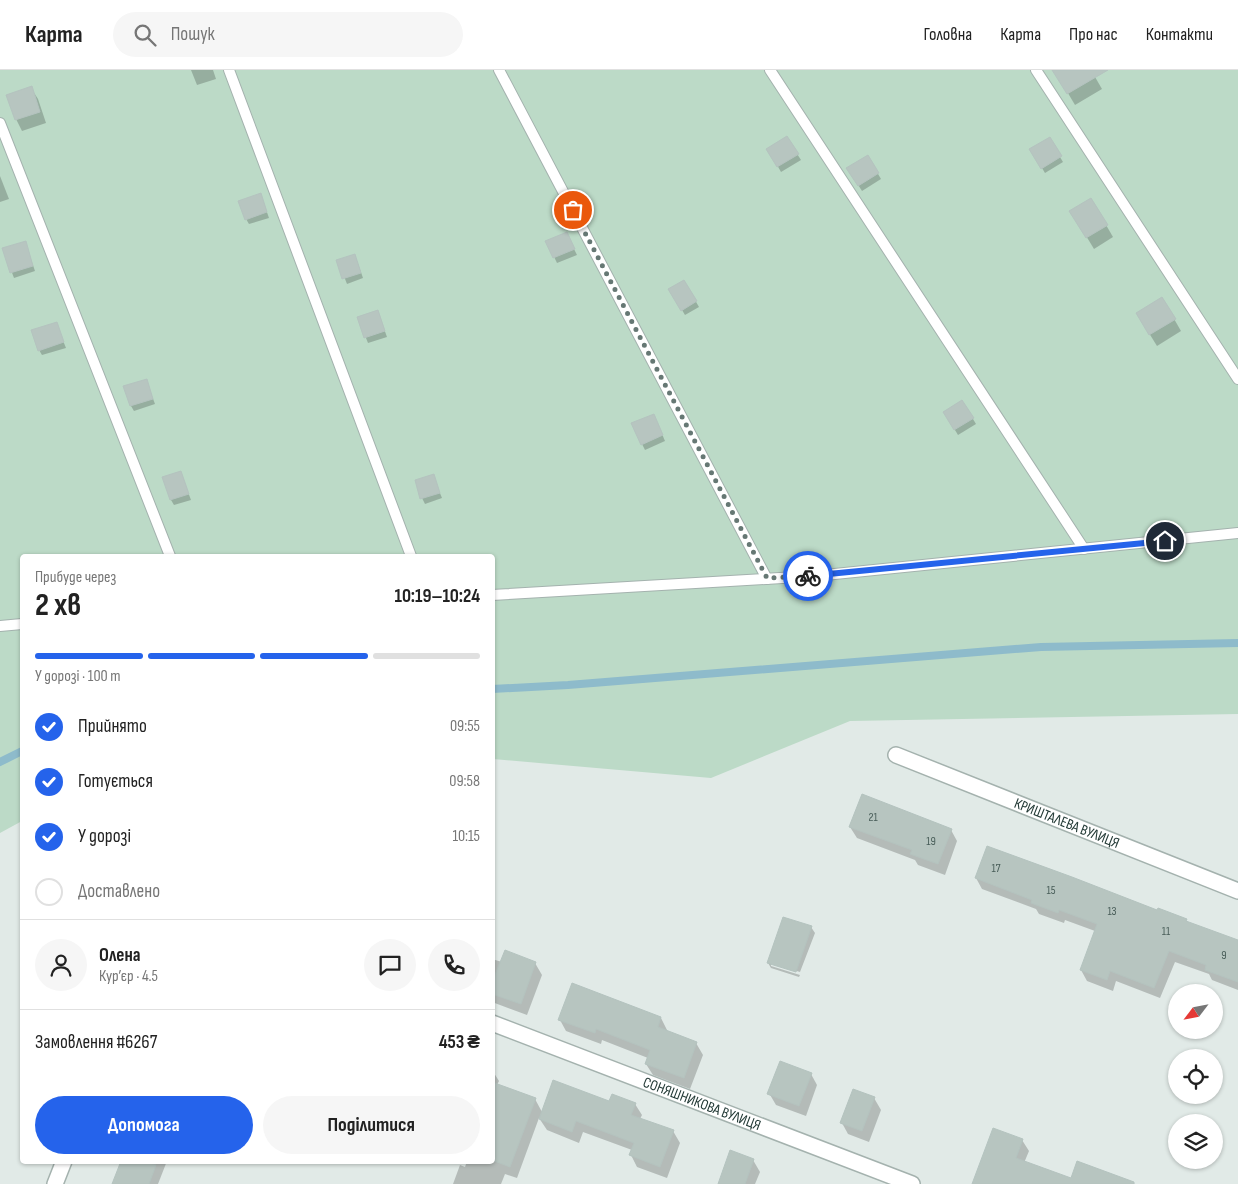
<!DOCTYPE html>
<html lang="uk">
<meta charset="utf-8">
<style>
body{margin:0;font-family:"Sofia Sans Condensed",sans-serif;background:#f6f6f6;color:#222;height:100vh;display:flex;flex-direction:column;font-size:19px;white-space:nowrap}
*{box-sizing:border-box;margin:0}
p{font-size:16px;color:#767676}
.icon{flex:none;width:28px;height:28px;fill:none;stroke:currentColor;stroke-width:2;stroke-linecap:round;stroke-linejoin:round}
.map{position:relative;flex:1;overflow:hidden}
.drawer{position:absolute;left:20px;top:484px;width:475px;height:610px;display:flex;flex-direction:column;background:#fff;border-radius:5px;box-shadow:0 1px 4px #0004}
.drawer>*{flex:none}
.needle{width:32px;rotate:238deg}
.fabs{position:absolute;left:1168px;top:914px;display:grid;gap:10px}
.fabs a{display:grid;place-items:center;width:55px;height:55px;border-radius:50%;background:#fff;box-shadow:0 1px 4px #0004;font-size:25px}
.pin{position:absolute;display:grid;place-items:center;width:42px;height:42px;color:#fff;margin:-21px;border:2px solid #fff;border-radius:50%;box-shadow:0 1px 5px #0007}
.courier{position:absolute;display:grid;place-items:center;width:50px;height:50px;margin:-25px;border:4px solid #2563eb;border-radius:50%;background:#fff;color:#222;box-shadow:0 1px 6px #0007}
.summary em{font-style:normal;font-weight:700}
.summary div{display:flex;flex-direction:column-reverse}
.summary{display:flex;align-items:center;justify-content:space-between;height:85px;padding:0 15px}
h1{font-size:32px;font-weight:700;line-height:38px}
.bar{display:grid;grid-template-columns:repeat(4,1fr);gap:8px 5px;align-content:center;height:60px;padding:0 15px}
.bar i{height:6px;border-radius:4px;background:#e0e0e0}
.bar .active{background:#2563eb}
.bar p{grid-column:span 4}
.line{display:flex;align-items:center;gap:12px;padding:0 15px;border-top:1px solid #e0e0e0}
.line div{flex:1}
.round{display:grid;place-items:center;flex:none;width:52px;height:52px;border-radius:26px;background:#f6f6f6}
ol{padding:0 15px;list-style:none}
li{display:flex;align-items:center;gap:15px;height:55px}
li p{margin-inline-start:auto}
li .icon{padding:5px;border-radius:50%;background:#2563eb;color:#fff;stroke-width:4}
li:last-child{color:#767676}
li i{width:28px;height:28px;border:2px solid #e0e0e0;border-radius:50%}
.button{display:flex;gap:10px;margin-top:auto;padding:10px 15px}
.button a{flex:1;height:58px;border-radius:30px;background:#2563eb;color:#fff;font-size:20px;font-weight:700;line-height:58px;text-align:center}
.button a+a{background:#f6f6f6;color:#222}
header{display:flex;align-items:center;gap:30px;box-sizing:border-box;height:70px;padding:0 25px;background:#fff;border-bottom:1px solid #e0e0e0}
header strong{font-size:24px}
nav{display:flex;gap:28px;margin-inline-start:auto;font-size:18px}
.search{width:350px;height:45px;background:#f6f6f6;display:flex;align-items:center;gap:12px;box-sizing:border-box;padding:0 18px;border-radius:28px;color:#767676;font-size:19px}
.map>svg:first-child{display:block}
.green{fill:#bcdac7}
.shadow{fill:#0003}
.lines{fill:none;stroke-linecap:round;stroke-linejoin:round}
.stream{stroke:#8ebbcb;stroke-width:8}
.building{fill:#b7c5c0;stroke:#b4c3bf}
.lane-casing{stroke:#a4b2ae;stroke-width:12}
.street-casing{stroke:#a4b2ae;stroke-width:18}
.lane{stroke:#fff;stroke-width:10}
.street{stroke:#fff;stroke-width:15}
.done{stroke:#667874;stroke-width:5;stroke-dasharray:0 9}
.route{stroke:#2563eb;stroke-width:6}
.labels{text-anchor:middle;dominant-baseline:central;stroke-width:4;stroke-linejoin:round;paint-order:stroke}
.number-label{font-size:12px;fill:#485d58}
.street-label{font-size:15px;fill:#233a36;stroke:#f1f7f5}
</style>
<header>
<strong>Карта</strong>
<div class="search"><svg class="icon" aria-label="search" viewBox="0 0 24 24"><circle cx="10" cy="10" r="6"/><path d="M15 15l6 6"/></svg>Пошук</div>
<nav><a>Головна</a><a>Карта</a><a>Про нас</a><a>Контакти</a></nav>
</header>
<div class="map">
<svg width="1238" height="1114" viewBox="0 0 1238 1114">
<rect width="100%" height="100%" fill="#e1eae7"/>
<polygon class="green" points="0,0 1238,0 1238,644 850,651 711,708 493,689 492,486 22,486 22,751 0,763"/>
<g class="shadow">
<polygon points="191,0 213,0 216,9 197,15"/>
<polygon points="1061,0 1091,0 1102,19 1075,35 1056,3"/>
<polygon points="31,18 38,29 46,53 22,61 16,49"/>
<polygon points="787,68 801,90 781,102 768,79"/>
<polygon points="1049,69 1063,92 1045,103 1031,80"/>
<polygon points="868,87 881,109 862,121 848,99"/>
<polygon points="0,106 9,129 0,132"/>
<polygon points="261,125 269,148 249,154 246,149"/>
<polygon points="1091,129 1113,167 1094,179 1071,141"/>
<polygon points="569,169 577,185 557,193 547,172"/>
<polygon points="25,172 35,201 14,208 3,179"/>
<polygon points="355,185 363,208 347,214 338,191"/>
<polygon points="684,211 699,237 685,245 670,220"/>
<polygon points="1162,228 1181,261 1157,276 1144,255"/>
<polygon points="378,242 387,267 368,273 358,248"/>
<polygon points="56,253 66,278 42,285 39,280"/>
<polygon points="146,310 155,334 134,341 131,336"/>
<polygon points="962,331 976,354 958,365 944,342"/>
<polygon points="656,350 665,371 645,380 642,374"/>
<polygon points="181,403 191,430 174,435 171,430"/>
<polygon points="433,406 442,428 425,434 422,428"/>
<polygon points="850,757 951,760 957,771 945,805 918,795 915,790 857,768"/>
<polygon points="976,808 1158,842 1186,850 1188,853 1238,871 1238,920 1212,910 1209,904 1175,892 1160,928 1116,911 1113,921 1087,911 1081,900 1095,861 1065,850 1064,853 1039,844 1036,839 982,819"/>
<polygon points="811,857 815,863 800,902 771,893 771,896 800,905 799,907 771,898 768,893"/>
<polygon points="492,889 502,892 535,893 542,905 527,945 492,932"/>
<polygon points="661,948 667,960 667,962 696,973 703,985 690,1019 653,1005 646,994 648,988 602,970 601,974 566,961 560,950"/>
<polygon points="492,1000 499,1011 497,1015 535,1029 542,1042 610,1033 635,1034 642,1045 640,1049 673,1061 680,1073 667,1108 637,1097 631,1085 632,1080 583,1062 579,1073 547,1060 539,1048 517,1108 505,1104 501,1114 453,1114 460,1095 465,1097 467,1091 492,1091"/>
<polygon points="811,1004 817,1015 806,1046 776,1035 769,1023"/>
<polygon points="874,1028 881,1040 869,1072 848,1064 842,1053"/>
<polygon points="1022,1070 1029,1081 1024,1093 1071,1110 1078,1092 1135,1114 977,1114"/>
<polygon points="753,1090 760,1102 755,1114 719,1114"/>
<polygon points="122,1091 167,1091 158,1114 115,1114"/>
</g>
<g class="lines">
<g class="stream">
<polyline points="492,619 568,615 1041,577 1238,573"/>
<polyline points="0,692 22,681"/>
</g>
</g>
<g class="building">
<polygon points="1052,0 1108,0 1067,24"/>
<polygon points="32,16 40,42 15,50 6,25"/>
<polygon points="787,66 799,84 777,97 766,79"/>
<polygon points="1050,67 1062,86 1041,99 1029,79"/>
<polygon points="868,85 879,103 858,116 846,98"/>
<polygon points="261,123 267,142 245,150 238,131"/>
<polygon points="1091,128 1108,155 1086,168 1069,141"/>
<polygon points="567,162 575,179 553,188 545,171"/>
<polygon points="26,171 33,196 10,203 2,178"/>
<polygon points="355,184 361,203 342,209 336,190"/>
<polygon points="684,210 697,231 681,241 668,219"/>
<polygon points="1162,227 1176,249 1149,265 1136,243"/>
<polygon points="378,240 385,261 364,268 357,247"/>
<polygon points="57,252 64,272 38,281 31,260"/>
<polygon points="147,309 153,329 130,336 123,316"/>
<polygon points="962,330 974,348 954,360 943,342"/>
<polygon points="654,344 663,365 641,375 631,353"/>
<polygon points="181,401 189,424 170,430 162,407"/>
<polygon points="434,404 440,423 420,429 415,410"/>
<polygon points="862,724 952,759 938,794 910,784 912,780 849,757"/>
<polygon points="987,776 1072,807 1157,840 1158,838 1187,849 1186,851 1238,870 1238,912 1205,900 1206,895 1169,881 1154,918 1110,901 1107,910 1080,900 1097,854 1059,840 1058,843 1031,833 1032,830 975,808"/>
<polygon points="783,847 812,856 796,902 767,893"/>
<polygon points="505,880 536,892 521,934 492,924 492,912"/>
<polygon points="572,913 661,947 658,957 697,972 684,1008 645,994 650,980 596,959 595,963 558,950"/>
<polygon points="780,991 812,1003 799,1036 767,1024"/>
<polygon points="553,1010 609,1031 612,1024 636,1033 631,1045 674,1060 660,1097 629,1085 634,1073 576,1051 572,1062 539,1049"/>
<polygon points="492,1012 536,1028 510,1097 492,1090"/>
<polygon points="853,1019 875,1027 862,1061 840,1053"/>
<polygon points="993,1058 1023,1069 1016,1088 1071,1108 1077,1091 1134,1112 1134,1114 972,1114"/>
<polygon points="730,1080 754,1089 745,1114 718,1114"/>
<polygon points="121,1091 146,1091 156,1095 149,1114 112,1114"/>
</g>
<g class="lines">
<defs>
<g id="lane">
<polyline points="229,0 411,486"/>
<polyline points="499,0 767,509"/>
<polyline points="770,0 1084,479"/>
<polyline points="1036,0 1238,309"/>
<polyline points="0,53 170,486"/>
<polyline points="492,525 815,506 1238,463"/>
<polyline points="0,556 22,554"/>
</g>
<g id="street">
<path id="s1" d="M896,685L1238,821"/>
<path id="s2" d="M492,953L912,1114"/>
<polyline points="55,1114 64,1091"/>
</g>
</defs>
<use href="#lane" class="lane-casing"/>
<use href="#street" class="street-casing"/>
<use href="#lane" class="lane"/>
<use href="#street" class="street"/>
</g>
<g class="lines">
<polyline class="done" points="573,140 767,508 808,506"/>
<polyline class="route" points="808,506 1165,471"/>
</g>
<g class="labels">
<g class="number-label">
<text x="873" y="747">21</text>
<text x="931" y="771">19</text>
<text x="996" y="798">17</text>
<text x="1051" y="820">15</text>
<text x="1112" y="841">13</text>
<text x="1166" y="861">11</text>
<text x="1224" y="885">9</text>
</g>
<g class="street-label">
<text stroke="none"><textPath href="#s1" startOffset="184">КРИШТАЛЕВА ВУЛИЦЯ</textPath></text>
<text stroke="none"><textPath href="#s2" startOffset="225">СОНЯШНИКОВА ВУЛИЦЯ</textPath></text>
</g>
</g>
</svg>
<div class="fabs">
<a><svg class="needle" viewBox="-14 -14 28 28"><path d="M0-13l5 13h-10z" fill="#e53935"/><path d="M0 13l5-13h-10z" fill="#767676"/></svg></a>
<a><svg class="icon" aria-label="locate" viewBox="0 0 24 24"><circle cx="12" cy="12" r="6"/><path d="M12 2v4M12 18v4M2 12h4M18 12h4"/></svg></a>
<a><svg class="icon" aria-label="layers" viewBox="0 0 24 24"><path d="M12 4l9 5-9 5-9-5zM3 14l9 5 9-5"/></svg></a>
</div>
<div class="pin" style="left:573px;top:140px;background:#ea580c"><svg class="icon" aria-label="bag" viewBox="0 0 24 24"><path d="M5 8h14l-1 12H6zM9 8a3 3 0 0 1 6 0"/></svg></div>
<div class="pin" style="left:1165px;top:471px;background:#1f2937"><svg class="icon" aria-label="home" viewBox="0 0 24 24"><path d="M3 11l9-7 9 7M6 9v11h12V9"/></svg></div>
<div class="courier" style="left:808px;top:506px"><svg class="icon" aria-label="bike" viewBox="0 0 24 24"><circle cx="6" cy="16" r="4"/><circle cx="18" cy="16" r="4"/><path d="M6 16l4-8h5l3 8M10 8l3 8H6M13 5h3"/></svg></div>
<section class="drawer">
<div class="summary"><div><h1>2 хв</h1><p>Прибуде через</p></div><em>10:19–10:24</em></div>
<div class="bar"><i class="active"></i><i class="active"></i><i class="active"></i><i></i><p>У дорозі · 100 m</p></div>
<ol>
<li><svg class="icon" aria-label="check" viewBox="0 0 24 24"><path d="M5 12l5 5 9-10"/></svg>Прийнято<p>09:55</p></li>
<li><svg class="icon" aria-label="check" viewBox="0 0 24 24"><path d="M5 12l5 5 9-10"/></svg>Готується<p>09:58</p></li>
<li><svg class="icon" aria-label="check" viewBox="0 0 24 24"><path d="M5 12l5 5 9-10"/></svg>У дорозі<p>10:15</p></li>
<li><i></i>Доставлено</li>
</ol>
<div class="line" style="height:90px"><a class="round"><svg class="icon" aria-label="person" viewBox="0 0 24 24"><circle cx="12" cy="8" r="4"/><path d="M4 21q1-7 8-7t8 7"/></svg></a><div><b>Олена</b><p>Кур’єр · 4.5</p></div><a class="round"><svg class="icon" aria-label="chat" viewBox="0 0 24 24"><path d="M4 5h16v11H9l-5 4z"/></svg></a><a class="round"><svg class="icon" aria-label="phone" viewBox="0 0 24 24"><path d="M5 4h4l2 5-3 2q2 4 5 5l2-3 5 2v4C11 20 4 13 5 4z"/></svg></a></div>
<div class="line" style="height:65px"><div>Замовлення #6267</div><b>453 ₴</b></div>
<div class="button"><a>Допомога</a><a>Поділитися</a></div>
</section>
</div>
